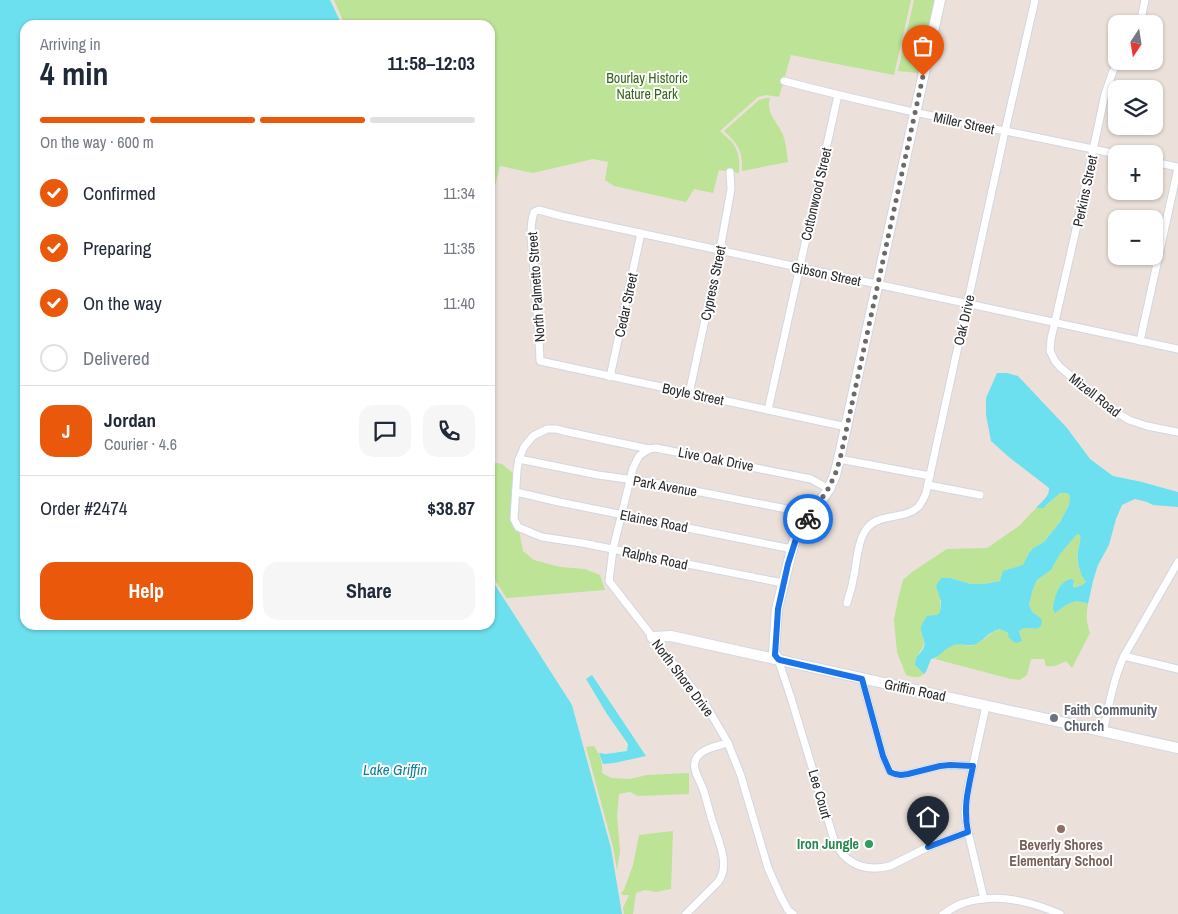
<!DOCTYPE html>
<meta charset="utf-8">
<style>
body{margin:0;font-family:"Archivo Narrow",sans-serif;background:#f6f6f7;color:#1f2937;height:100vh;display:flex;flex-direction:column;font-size:19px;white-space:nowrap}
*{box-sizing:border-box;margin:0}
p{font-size:16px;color:#747a83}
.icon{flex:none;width:28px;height:28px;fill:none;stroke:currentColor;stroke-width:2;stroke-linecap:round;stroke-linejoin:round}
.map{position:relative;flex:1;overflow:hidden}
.panel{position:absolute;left:20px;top:20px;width:475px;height:610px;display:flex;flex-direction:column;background:#fff;border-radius:15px;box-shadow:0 1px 4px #0004}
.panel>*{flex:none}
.needle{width:32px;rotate:192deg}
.tools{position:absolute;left:1108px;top:15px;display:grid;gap:10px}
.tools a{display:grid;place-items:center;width:55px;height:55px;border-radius:10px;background:#fff;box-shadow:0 1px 4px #0004;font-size:25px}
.pin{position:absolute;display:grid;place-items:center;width:42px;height:42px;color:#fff;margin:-51px -21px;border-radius:50% 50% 50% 0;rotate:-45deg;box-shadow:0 0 5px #0007}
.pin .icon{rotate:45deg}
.courier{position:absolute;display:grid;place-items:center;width:50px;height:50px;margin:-25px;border:4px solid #1a73e8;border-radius:50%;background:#fff;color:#222;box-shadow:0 1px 6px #0007}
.overview em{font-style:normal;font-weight:700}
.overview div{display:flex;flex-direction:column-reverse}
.overview{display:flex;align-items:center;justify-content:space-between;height:85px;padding:0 20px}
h1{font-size:32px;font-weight:700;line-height:38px}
.bar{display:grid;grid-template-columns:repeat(4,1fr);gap:8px 5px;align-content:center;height:60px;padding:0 20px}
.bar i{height:6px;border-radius:4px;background:#e0e1e3}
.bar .selected{background:#ea580c}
.bar p{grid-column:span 4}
.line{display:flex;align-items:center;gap:12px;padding:0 20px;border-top:1px solid #e0e1e3}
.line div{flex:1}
.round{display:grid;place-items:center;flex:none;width:52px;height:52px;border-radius:15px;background:#f6f6f7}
ol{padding:0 20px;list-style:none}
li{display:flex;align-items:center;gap:15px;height:55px}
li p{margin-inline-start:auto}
li .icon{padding:5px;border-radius:50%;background:#ea580c;color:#fff;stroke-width:4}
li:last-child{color:#747a83}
li i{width:28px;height:28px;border:2px solid #e0e1e3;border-radius:50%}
.primary-button{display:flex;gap:10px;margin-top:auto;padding:10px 20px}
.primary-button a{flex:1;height:58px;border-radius:15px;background:#ea580c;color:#fff;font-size:20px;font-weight:700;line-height:58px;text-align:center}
.primary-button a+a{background:#f6f6f7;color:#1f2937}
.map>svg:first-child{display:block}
.green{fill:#bce396}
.water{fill:#6ce0ef}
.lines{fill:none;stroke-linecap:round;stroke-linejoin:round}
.street-casing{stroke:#d0d6e2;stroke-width:9}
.secondary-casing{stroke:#d0d6e2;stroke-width:12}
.street{stroke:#fff;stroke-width:7}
.secondary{stroke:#fff;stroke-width:10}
.done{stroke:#6d6967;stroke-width:5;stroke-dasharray:0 9}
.route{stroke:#1a73e8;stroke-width:6}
.worship-dot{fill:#6b7280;stroke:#fff;stroke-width:2}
.education-dot{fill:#8d6e63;stroke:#fff;stroke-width:2}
.leisure-dot{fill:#2e9e5b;stroke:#fff;stroke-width:2}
.labels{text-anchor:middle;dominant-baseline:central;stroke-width:4;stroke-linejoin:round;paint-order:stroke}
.park-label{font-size:14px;fill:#356619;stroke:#fff}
.street-label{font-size:14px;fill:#292929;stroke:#fff}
.worship-label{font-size:14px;font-weight:bold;fill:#5b616d;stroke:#fff;text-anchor:start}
.leisure-label{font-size:14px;font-weight:bold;fill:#27864d;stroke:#fff;text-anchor:end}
.education-label{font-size:14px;font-weight:bold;fill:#785e54;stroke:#fff}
.water-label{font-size:15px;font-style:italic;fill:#0d7f99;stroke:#fff}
</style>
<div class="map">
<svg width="1178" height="914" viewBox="0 0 1178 914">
<rect width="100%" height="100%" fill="#ebe1da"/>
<g class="green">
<path d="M334,0H911L894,75L791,55L779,97L766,95L758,97L720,131C723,134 728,138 732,142C739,151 740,162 739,173L719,170L713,193L694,189L686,202L614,186L605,180L608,162L593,159L533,173L500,166L490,206V25H345Z"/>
<polygon points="914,0 937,0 921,72 918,73 898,71"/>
<path d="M766,98H770C765,113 778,122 783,135C786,143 787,153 788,162L742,171C743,151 738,144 724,131L759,100Z"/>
<polygon points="490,460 491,462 502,464 514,474 517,520 523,551 534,560 560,567 585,569 600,575 605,590 507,598 507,599 490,572"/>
<path d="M1060,493H1067L1070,496L1069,505L1060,522L1044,542L1033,548L1029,553L1023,566C1012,568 1004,569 1000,581L983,584H971L950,578H941L940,612L921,633C930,649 916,650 915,665L924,674C918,679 913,677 906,675L897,652L894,620L898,599L903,580L912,572L947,549L987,548L1019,526L1036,508C1047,509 1052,499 1060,493Z"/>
<path d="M1077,533L1080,535C1081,541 1079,545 1078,551C1075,562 1081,573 1086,582L1082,585L1073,589L1074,581L1056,612C1068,604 1073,598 1088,604C1086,614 1086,622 1090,633L1072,668L1066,661C1059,665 1054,667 1046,666L1044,659H1031L1027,675L1020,680L1011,679L935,659L943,650L953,645L959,644L971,646L980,642L993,632L1001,629L1008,633L1021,636L1019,631C1025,627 1029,628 1036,629L1038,616L1032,612L1029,604L1033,589L1037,580L1051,570L1060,554Z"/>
<path d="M594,746C600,755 603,762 602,773L611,778L630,779L647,775L689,773V794L638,796L630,792L619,794L617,816L620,851L617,870L613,847L586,747Z"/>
<polygon points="673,831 671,889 656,892 645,890 636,893 633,914 624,914 623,908 629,895 622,895 621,893 624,890 633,865 639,835"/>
</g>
<g class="water">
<polygon points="0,0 330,0 342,25 25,25 25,625 490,625 490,577 572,705 611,848 622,914 0,914"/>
<path d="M997,373H1007L1018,376L1067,428L1090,459L1113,476L1142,482L1178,492V507L1153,505L1147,502L1135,499L1122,505L1116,519L1109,545L1098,565L1093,581L1088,604C1073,598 1068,604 1055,613L1053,609C1054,598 1059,580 1072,579L1074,581L1073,586L1074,588L1082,585L1086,582C1080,574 1076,561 1078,551C1079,545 1081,541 1080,535L1077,534L1060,554L1051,570L1037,580L1033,589L1029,604L1032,612L1038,616L1042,620L1041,626L1036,629C1029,628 1025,627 1019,631L1022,641L1016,643L1009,638L1008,633L1000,629C998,630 995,630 993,632C985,635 982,643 973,645C967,646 960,643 954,645C944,648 939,658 931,659L926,672L924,674L915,665C916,653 920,656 924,647C926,641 922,637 921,631C920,626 924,621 927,616L937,615L940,612L941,601L936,586L941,578H950L971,584H983L1000,581L1003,571L1023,565L1029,553L1033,548L1044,542L1060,522L1069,505L1070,496L1067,493H1060L1043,508H1036C1041,502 1050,496 1049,488L1010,458L991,441L986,415V398Z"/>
<polygon points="592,675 646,756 614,763 603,764 599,753 606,754 627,751 628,744 607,714 586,679"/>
</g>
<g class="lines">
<defs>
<g id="street">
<polyline points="1140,24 1145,0"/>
<polyline points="1119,61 1113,71 1105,94 1075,234 1051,339 1050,351 1055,361 1060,367 1105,405 1129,420 1147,426 1178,432"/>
<path d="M784,81C893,110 1005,130 1116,154"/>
<polyline points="1154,162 1178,167"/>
<polyline points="1140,341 1178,168"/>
<polyline points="610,377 641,233"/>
<polyline points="689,394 720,250 731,189 730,172"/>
<polyline points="768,410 838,95"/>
<path d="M847,427L768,410L540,361C539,331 536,301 534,271C533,253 528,230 534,212L539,210L561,216L1178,349"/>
<polyline points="649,449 639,456 633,468 613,549 609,581 707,707 728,743 741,776 768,868 781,897 788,910 793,914"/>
<polyline points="519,459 598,475 649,482 782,508 802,513 809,517"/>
<polyline points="839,459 930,476"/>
<polyline points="928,485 980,495"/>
<polyline points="516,492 559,502 792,549"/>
<polyline points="783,583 582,543 542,537 532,533 518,527 514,519 517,470 519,459 524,447 533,436 547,429 556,429 568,432 649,449 656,448 811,479 829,489"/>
<path d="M847,603C849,595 852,588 853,580C857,564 857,539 868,527C881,513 904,520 918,507C922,503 924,498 926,493L1005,131L1035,0"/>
<polyline points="1124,656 1178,669"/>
<path d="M778,659L791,698L835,843C847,865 866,872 890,866L928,847L968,832"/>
<polyline points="862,679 883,756 890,771 895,774 901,775 908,774 940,766 950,765 973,766"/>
<path d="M1103,732C1109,706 1113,680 1124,656L1178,562"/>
<polyline points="984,899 968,832 965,813 968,788 986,706"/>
<path d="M686,914L718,882C731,865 718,841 713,823C709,812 707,800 703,789C700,780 690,767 697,757C703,748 719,746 728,743"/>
<path d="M943,914C950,910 956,905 964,903C996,892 1030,901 1060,914"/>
</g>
<g id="secondary">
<polyline points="652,637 671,636 1178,748"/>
<polyline points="778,659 774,653 777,609 792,549 795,539 802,528 829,489 835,475 839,459 940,0"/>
</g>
</defs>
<use href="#street" class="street-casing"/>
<use href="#secondary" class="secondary-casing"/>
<use href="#street" class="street"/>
<use href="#secondary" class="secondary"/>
</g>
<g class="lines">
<polyline class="done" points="808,519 828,489 835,475 840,459 923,76"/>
<path class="route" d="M808,519L796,539L788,564L778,609L775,655L778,659L780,660L862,679L883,756L890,772L895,774L901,775L908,774L940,766L950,765L973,766C968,789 963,808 968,832L928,847"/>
</g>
<circle class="worship-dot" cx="1054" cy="718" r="5"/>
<circle class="education-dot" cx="1061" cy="829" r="5"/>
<circle class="leisure-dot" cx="869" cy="844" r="5"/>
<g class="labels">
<g class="park-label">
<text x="647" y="78">Bourlay Historic<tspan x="647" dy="16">Nature Park</tspan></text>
</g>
<g class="street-label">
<text transform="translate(964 123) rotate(12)">Miller Street</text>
<text transform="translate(1085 191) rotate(-78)">Perkins Street</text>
<text transform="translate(816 194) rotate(-77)">Cottonwood Street</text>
<text transform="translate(826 274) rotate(12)">Gibson Street</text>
<text transform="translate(713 283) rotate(-78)">Cypress Street</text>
<text transform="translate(536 287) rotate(-94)">North Palmetto Street</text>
<text transform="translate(626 305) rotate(-78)">Cedar Street</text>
<text transform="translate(964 320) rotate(-77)">Oak Drive</text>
<text transform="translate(693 394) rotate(12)">Boyle Street</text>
<text transform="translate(1095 395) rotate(38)">Mizell Road</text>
<text transform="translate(716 459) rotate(11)">Live Oak Drive</text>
<text transform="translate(665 486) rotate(10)">Park Avenue</text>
<text transform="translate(654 521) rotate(11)">Elaines Road</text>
<text transform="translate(655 558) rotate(12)">Ralphs Road</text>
<text transform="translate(683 678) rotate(53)">North Shore Drive</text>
<text transform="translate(915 690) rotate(12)">Griffin Road</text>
<text transform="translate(820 794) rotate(74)">Lee Court</text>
</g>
<g class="worship-label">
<text x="1064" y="710">Faith Community<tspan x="1064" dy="16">Church</tspan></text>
</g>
<g class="leisure-label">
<text x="859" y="844">Iron Jungle</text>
</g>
<g class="education-label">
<text x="1061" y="845">Beverly Shores<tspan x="1061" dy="16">Elementary School</tspan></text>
</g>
<g class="water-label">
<text x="395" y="769">Lake Griffin</text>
</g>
</g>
</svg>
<div class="tools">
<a><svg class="needle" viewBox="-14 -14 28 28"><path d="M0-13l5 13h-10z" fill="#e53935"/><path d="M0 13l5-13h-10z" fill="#747a83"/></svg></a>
<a><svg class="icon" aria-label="layers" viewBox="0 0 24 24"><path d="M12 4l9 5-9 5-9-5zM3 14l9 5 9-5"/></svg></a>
<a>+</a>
<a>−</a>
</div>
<div class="pin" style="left:923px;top:76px;background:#ea580c"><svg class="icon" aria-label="bag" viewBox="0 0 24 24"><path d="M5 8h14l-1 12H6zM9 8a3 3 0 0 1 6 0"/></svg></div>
<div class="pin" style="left:928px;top:847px;background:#1f2937"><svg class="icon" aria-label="home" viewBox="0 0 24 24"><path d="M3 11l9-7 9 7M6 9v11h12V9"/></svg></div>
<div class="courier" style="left:808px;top:519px"><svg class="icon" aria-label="bike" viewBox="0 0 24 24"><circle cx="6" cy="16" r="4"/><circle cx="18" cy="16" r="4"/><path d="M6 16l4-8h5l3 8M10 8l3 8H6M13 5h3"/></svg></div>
<section class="panel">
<div class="overview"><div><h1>4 min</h1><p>Arriving in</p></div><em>11:58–12:03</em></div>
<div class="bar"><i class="selected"></i><i class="selected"></i><i class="selected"></i><i></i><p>On the way · 600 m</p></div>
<ol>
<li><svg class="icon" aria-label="check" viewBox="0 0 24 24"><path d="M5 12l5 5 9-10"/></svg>Confirmed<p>11:34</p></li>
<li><svg class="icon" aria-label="check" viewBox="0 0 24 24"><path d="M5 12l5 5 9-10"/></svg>Preparing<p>11:35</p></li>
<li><svg class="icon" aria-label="check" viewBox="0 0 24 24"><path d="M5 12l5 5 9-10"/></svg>On the way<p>11:40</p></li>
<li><i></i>Delivered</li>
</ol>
<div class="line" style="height:90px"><b class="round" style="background:#ea580c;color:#fff">J</b><div><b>Jordan</b><p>Courier · 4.6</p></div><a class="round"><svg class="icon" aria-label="chat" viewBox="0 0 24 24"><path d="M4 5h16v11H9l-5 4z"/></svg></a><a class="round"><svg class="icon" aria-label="phone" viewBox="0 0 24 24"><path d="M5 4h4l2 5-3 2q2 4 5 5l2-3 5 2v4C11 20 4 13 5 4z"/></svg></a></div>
<div class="line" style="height:65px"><div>Order #2474</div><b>$38.87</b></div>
<div class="primary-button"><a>Help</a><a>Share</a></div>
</section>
</div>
